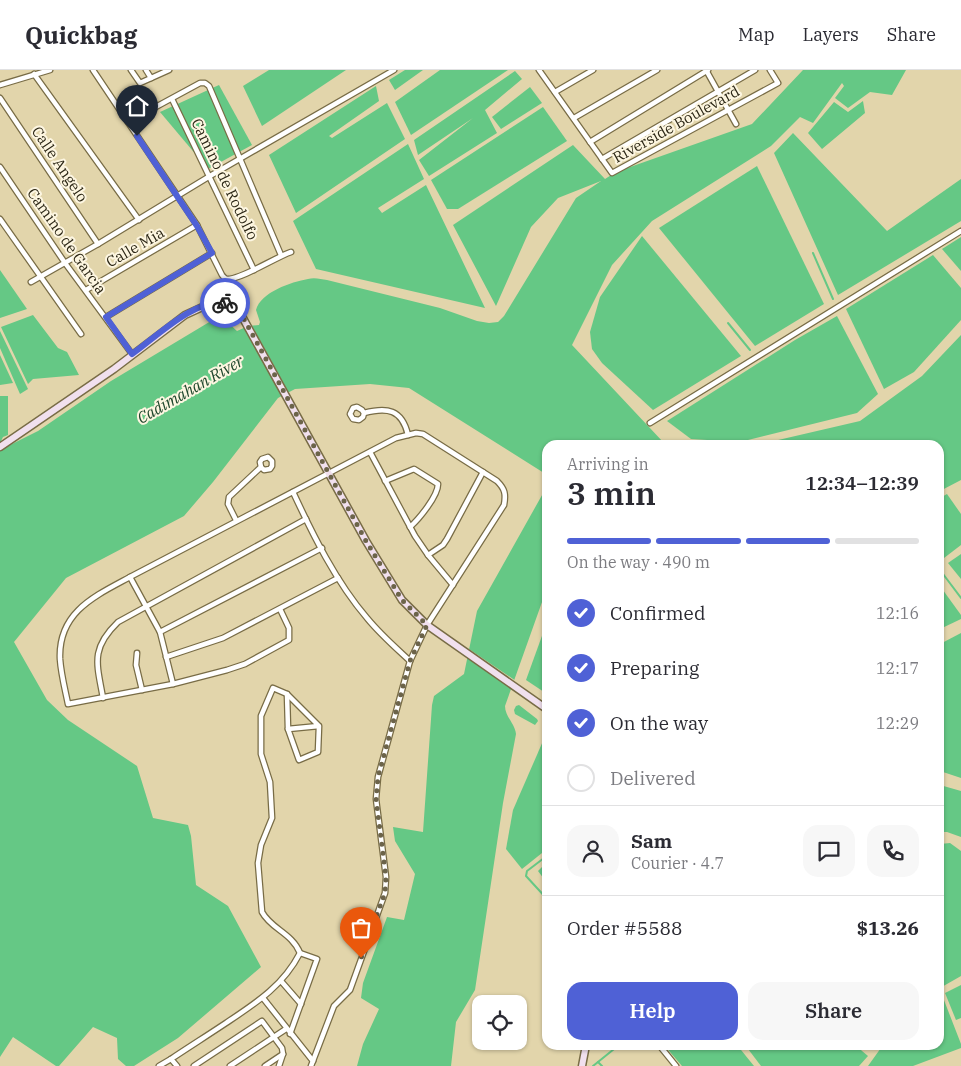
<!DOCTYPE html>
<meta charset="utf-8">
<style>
body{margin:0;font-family:"IBM Plex Serif",serif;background:#f7f7f7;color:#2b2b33;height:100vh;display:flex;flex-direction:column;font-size:19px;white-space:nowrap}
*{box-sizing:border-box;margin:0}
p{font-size:16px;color:#7c7c81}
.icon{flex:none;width:28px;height:28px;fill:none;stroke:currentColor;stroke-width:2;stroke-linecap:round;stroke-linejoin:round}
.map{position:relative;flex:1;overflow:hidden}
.details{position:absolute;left:542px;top:370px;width:402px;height:610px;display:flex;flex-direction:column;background:#fff;border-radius:15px;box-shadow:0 1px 4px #0004}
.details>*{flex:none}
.tools{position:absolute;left:472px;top:925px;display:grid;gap:10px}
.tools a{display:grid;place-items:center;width:55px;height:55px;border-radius:10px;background:#fff;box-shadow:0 1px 4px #0004;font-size:25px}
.pin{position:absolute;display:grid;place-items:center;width:42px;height:42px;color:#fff;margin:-51px -21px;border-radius:50% 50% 50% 0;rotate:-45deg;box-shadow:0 0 5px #0007}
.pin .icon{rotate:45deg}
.courier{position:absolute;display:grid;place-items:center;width:50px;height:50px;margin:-25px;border:4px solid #4f61d6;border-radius:50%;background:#fff;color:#222;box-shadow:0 1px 6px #0007}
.overview em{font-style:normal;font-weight:600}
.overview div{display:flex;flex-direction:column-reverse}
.overview{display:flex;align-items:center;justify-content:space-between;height:85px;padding:0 25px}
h1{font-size:32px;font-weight:600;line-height:38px}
.bar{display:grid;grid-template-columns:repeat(4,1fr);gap:8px 5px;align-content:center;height:60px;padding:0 25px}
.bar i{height:6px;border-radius:4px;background:#e1e1e2}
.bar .on{background:#4f61d6}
.bar p{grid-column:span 4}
.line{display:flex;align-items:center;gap:12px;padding:0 25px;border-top:1px solid #e1e1e2}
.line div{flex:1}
.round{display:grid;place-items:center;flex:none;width:52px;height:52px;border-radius:15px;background:#f7f7f7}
ol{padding:0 25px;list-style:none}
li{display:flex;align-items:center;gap:15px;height:55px}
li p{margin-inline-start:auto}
li .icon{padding:5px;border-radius:50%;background:#4f61d6;color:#fff;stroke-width:4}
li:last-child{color:#7c7c81}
li i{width:28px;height:28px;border:2px solid #e1e1e2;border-radius:50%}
.primary-button{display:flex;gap:10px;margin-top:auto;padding:10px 25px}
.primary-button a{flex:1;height:58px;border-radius:15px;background:#4f61d6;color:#fff;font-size:20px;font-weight:600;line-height:58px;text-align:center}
.primary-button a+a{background:#f7f7f7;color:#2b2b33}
header{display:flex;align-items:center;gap:30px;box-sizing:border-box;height:70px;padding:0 25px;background:#fff;border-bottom:1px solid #e1e1e2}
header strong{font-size:24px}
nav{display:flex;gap:28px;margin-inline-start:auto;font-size:18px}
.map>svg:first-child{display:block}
.water{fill:#65c885}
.pier{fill:#e2d5ab}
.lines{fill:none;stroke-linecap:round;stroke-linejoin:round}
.stream{stroke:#65c885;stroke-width:2}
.minor-casing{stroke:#786c46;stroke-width:7}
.secondary-casing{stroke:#786c46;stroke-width:9}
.minor{stroke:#fff;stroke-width:4.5}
.secondary{stroke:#f1e0ee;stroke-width:6}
.done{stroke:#6c644a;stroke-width:5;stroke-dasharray:0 9}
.route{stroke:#4f61d6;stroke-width:6}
.labels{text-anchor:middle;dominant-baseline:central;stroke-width:4;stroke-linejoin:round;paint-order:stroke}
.street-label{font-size:15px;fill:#2c2716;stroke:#fdf6e1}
.water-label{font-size:16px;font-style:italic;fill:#1f472c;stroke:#fdf6e1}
</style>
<header>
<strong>Quickbag</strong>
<nav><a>Map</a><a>Layers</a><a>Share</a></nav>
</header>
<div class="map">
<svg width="961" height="996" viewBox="0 0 961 996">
<rect width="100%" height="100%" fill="#e2d5ab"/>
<g class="water">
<polygon points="269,0 346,0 262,56 243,16"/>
<polygon points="405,0 423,0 395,20 389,10"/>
<polygon points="440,0 508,0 411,65 395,32"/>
<path d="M803,0H906L892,25L870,22L848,38L835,28L844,16L842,13L813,53L800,47L771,76L652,151L612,195L572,275L664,373L668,375H548L547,518L505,636C505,647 515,653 516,664L503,733L475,920L456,952L451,996H357L363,974L379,939L361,928L363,913L387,847L404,850L415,804L395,771L393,757L423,762L432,635L434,626L464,604L477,541L546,418L544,403L409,318L370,314L295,319L278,328L213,412L184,446L66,508L14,572L47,630L68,650L137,696L153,748L188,755L191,766L196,815L228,836L261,897L178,968L134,996H126L118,989L117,968L93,957L59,996H56L13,967L0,987V380L38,361L111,311L211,251C226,248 227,252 237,261L248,256L259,255L260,252L256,240C261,222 291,212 308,209C314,207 321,209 327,210L440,238L477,251L489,253L498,252L504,246L576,128L601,111L558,128L531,157L496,236L453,155L573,75L605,109L616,102L752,54Z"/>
<polygon points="515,1 522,9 485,40 497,63 429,106 419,90 473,48 418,85 414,70"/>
<polygon points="219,15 252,75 208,99 160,42"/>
<polygon points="376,16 379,31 329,66 332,68 387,33 405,69 296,143 269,85"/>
<polygon points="530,17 542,33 501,59 492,47"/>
<polygon points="863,31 865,43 822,79 808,63 834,32 848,42"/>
<polygon points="543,37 567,71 458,139 447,139 431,110"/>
<polygon points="793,63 887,161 961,109 961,151 838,225 774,83"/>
<polygon points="408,74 424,109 378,138 382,143 426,115 485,238 316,199 293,151"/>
<polygon points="757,96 824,234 755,276 659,158"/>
<polygon points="642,166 741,286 653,340 602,293 592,279 590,262 600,227"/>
<polygon points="961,167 961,201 942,179"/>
<polygon points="933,185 961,218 961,250 914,302 884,319 846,239"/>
<polygon points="0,200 27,239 0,248"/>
<polygon points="33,245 58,278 67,282 79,305 33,309 28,314 1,257"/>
<polygon points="837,246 878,324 857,343 740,372 691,369 667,351 795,270"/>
<polygon points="0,261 28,319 20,324 0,278"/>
<polygon points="961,265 961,410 940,421 940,375 757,375 860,351 922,306"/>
<polygon points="0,285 13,313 0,315"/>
<polygon points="0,326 8,326 8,365 3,367 0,373"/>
<polygon points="947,424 961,444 961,475 944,488 940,482 940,428"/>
<polygon points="961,484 961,509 948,493"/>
<polygon points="940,516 961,545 961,549 940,559"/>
<polygon points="547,552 547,624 526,610"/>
<polygon points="961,563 961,708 940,701 940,574"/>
<polygon points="519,635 537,649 538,651 535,655 515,644 514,640 516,636"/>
<polygon points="547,664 547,779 522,799 506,779 513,740 543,671"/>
<polygon points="940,715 961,721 961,767 947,762 940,762"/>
<polygon points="950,773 961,781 961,906 940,918 940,774"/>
<polygon points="547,792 547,813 538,801"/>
<polygon points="961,915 961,948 956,950 945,923"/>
<polygon points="942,925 961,974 961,978 913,996 868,996 883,975 940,975 940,926"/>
<polygon points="664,975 737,975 754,996 682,996"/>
<polygon points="745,975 855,975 868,986 859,996 761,996"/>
</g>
<g class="pier">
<polygon points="247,254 251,254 289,323 283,326"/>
<polygon points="469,579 516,611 514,619 465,586"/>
</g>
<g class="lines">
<g class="stream">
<polyline points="813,183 833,229"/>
<polyline points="728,253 750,280"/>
<polyline points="940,500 961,528"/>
<polyline points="548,785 527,801 526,806 548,830"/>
<polyline points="598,992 602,996"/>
<polyline points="593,996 619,975"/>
</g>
<defs>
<g id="minor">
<path d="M93,0L197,155L222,205C225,208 224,209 228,209C242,209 276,187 291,182"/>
<polyline points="131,0 140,13 169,0"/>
<polyline points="146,0 151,8"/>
<polyline points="539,0 612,103 778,13 770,0"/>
<polyline points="706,0 736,54"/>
<polyline points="34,4 139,150"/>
<polyline points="0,15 50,0"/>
<polyline points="555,22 593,0"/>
<polyline points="0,28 98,174"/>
<polyline points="172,29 254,200"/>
<polyline points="574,48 657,0"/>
<polyline points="128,52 200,13 205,13 209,16 281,185"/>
<polyline points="590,72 708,0"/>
<polyline points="602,89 755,0"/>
<polyline points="0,97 65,193 132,284"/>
<polyline points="0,149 81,264"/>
<polyline points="31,212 98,174 210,106 394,0"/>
<polyline points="86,220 197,155"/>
<polyline points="106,247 212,183"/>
<path d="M364,343L362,340L357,337L353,338L350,344L353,349L359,350L363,347L364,343C387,337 402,339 408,365"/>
<polyline points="650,353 961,161"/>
<polyline points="370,382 415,466 428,485 453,515"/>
<path d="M385,411L414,399L438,414C438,426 419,449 410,457"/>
<path d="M293,422C313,465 336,512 367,548C380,564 395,577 410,591"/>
<polyline points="236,450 228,434 229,427 261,397 260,392 262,389 268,387 272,391 272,396 270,399 264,400 261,397"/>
<polyline points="428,485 443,475 447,469 483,402"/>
<polyline points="130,507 160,562 173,614"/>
<path d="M280,539L289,558V570L245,594L227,600L173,614L68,634C65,619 61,604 60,589C58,542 95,526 130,507L396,368L416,363L423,364L497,411C505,419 506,424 504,435L427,555L410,591L378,707L376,729L386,807L385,823L350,920L334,936L311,996"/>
<polyline points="160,562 322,478"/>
<polyline points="137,583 136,595 142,620"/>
<polyline points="166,587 223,568 338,508"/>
<polyline points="287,624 288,659"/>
<path d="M103,628C97,594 90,579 118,552L306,449"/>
<polyline points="281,911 301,934"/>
<polyline points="263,928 313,991"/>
<polyline points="290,964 317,889 300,883"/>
<polyline points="659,975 676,996"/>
<polyline points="159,996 171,989"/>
<path d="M177,996L171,989C189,977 208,965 226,953C256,933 283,916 300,883C292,863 271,859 262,842L258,793L261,775L272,748L270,712L261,684V646L273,618L287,624L319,656L318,682L299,690L288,659L319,656"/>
<polyline points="194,996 262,951 282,978 283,984 279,996"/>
<polyline points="230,996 286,959"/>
<polyline points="265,996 283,984"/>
</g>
<g id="secondary">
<polyline points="0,377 114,299 185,245 209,234 220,232 231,234 239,241 366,471 402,530 427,555 548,640"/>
<polyline points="582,996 586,975"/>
</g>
</defs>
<use href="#minor" class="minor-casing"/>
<use href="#secondary" class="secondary-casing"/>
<use href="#minor" class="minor"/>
<use href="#secondary" class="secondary"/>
</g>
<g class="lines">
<polyline class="done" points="225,233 231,234 239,240 366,471 402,530 427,555 410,591 378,707 376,729 386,807 385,823 361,888"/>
<path class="route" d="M137,66L197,156L212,183L106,247L132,284C155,268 195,228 225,233"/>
</g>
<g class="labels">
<g class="street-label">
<text transform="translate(676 54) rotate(-29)">Riverside Boulevard</text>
<text transform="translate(60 94) rotate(56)">Calle Angelo</text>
<text transform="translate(225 109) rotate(64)">Camino de Rodolfo</text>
<text transform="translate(67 171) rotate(55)">Camino de Garcia</text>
<text transform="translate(135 177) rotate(-30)">Calle Mia</text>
</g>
<g class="water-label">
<text transform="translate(190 319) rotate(-30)">Cadimahan River</text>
</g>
</g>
</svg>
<div class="tools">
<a><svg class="icon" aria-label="locate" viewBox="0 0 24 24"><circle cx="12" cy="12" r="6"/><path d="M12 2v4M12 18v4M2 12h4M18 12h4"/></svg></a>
</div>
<div class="pin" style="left:361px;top:888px;background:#ea580c"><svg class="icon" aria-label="bag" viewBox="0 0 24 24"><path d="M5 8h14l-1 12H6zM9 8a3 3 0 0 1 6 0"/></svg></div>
<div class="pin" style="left:137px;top:66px;background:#1f2937"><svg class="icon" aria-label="home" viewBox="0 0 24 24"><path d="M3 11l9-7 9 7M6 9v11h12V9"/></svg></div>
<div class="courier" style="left:225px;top:233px"><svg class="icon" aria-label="bike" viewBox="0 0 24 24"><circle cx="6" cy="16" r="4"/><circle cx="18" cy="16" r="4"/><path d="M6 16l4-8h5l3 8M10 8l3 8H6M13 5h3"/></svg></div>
<section class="details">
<div class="overview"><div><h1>3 min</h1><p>Arriving in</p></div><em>12:34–12:39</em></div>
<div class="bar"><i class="on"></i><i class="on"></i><i class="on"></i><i></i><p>On the way · 490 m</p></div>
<ol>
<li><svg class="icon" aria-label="check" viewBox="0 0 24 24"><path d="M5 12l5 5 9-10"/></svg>Confirmed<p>12:16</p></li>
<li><svg class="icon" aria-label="check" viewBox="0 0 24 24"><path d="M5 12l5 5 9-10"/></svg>Preparing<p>12:17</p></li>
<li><svg class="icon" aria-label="check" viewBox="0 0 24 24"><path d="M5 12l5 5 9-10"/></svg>On the way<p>12:29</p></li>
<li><i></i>Delivered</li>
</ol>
<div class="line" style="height:90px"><a class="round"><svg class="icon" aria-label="person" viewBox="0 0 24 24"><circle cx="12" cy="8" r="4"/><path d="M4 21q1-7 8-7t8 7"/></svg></a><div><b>Sam</b><p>Courier · 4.7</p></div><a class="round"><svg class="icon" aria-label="chat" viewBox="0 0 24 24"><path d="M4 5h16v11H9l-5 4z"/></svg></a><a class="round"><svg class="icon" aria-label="phone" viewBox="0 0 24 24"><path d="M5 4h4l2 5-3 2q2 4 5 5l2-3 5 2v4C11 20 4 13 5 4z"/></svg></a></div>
<div class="line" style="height:65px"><div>Order #5588</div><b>$13.26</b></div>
<div class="primary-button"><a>Help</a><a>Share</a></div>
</section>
</div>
